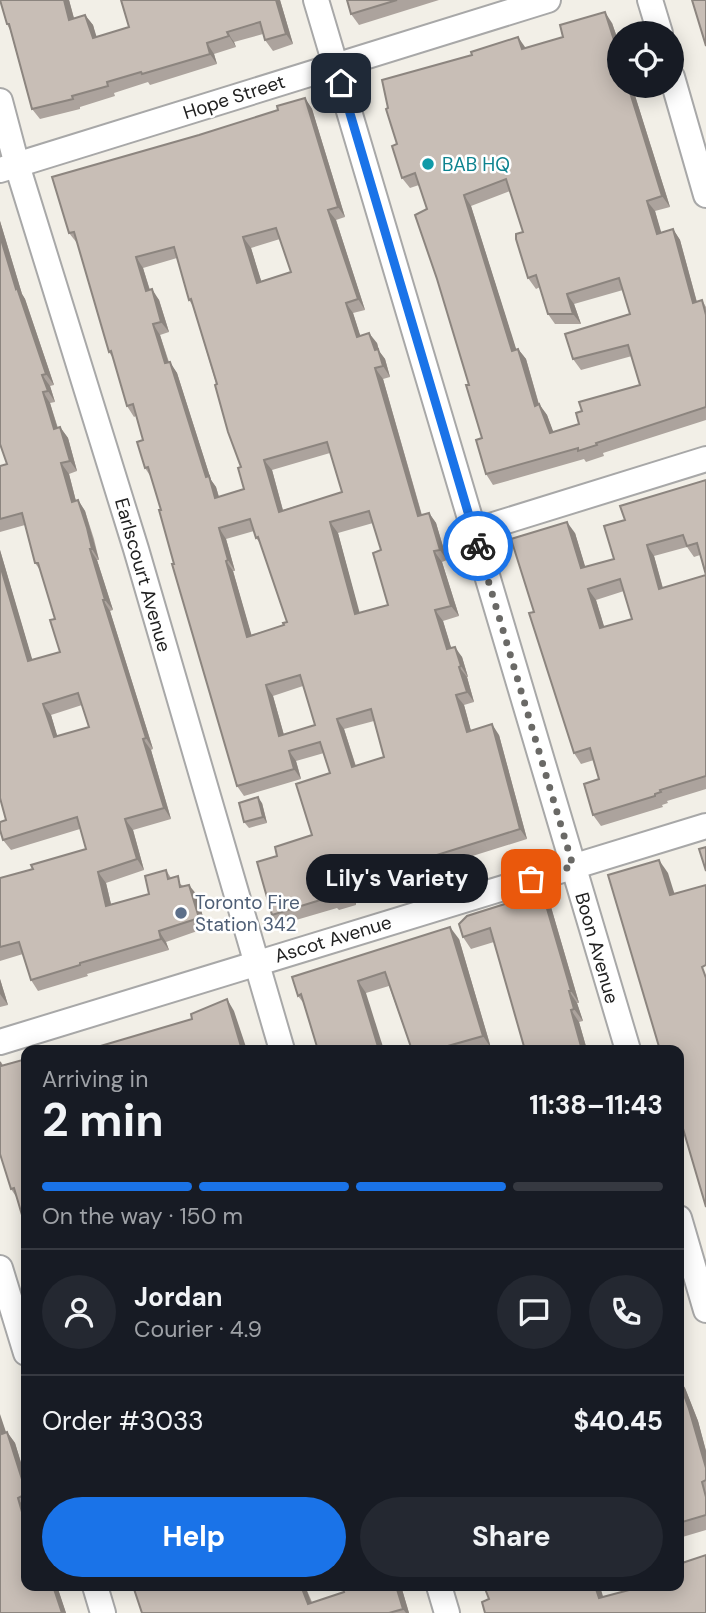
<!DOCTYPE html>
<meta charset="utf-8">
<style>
body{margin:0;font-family:"DM Sans",sans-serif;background:#242831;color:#f1f3f6;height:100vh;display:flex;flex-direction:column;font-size:26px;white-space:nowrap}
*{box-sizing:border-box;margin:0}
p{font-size:23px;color:#9ea1a6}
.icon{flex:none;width:38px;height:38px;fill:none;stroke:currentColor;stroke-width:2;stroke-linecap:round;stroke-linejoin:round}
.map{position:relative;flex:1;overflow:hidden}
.side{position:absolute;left:21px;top:1045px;width:663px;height:546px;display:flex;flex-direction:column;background:#171b24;border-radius:14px;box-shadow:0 4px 18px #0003}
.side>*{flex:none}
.tools{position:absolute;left:607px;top:21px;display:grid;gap:14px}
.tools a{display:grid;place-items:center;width:77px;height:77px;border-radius:50%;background:#171b24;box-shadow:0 4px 18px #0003;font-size:35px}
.pin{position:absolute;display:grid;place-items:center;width:60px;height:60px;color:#fff;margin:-30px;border-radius:14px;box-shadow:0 4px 10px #0006}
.courier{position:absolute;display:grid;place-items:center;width:70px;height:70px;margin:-35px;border:5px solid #1a73e8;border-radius:50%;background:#fff;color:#222;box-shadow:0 2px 9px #0007}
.bubble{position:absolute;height:49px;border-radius:24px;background:#171b24;box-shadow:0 4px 18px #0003;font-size:23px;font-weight:700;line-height:49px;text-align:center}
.overview em{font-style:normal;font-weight:700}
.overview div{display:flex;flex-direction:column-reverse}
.overview{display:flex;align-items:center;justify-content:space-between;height:119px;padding:0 21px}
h1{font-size:46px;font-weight:700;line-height:52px}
.bar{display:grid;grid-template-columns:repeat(4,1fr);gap:10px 7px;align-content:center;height:84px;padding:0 21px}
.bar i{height:9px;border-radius:5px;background:#363941}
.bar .active{background:#1a73e8}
.bar p{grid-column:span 4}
.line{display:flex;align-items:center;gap:18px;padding:0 21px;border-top:2px solid #363941}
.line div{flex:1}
.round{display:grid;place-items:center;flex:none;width:74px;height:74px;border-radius:37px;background:#242831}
.primary-button{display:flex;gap:14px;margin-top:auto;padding:14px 21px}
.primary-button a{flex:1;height:80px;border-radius:42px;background:#1a73e8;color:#fff;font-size:28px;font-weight:700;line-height:80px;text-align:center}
.primary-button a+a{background:#242831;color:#f1f3f6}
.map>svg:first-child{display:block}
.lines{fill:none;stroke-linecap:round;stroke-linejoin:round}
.minor-casing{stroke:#a8a8a8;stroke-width:28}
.minor{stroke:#fff;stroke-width:24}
.wall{fill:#aca39d;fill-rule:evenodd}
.shaded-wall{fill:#8c857f}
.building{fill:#c8beb6;stroke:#8c857f;stroke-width:2;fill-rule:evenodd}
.done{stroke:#6a6966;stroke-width:7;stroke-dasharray:0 12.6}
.route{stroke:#1a73e8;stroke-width:9}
.culture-dot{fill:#0f9aa8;stroke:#fff;stroke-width:2.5}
.service-dot{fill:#5c6f8a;stroke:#fff;stroke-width:2.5}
.labels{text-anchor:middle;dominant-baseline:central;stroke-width:5;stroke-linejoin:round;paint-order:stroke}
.street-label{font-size:19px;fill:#212121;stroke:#fff}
.culture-label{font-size:19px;fill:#0d838f;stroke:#fff;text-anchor:start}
.service-label{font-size:19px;fill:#4e5e75;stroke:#fff;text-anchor:start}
</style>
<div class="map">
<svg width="706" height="1613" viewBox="0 0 706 1613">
<rect width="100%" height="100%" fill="#f2efe7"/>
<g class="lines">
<defs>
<g id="minor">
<polyline points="316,0 628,1050"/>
<polyline points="650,0 660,33"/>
<polyline points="672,77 706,195"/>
<polyline points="0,101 17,165 136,549 282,1050"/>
<polyline points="0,170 548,0"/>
<polyline points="474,531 706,459"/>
<polyline points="0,1042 706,826"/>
<polyline points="679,1218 706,1310"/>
<polyline points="0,1268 26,1353"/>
<polyline points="95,1586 103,1613"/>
<polyline points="439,1586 447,1613"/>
</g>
</defs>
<use href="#minor" class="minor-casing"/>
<use href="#minor" class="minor"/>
</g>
<g class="wall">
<polygon points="69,0 74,18 85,15 93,25 96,37 280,0 293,44 273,51 265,40 263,34 234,42 236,47 214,54 217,64 150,85 148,82 114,93 115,96 80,107 80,109 40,119 32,109 10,30 7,24"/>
<polygon points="347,0 439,0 359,25 351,14"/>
<path d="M612,23L620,46V86H632L670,207L655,211L661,233L673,229L680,240L697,302L702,300L706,307V420L603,453L604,456L586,462L584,459L493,485L486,474L482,438L427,209L419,185L410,188L402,178L397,144L526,48ZM510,191L523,232L528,278L536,289L540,287L548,314L555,324H581L574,304L623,290L630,314L573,359L581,370L632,356L640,385L582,411L579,424L553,432L547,415L539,404L526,359L518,349L516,350L471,206Z"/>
<path d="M305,98L312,109L345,217L336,220L365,310L353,313L360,336L377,343L379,351L385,359L390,377L383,379L422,515L429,513L436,523L447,560L442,562L459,616L443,621L451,648L462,657L468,677H467L474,702L464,705L471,731L499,735L527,839L370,888L371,891L354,896L356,905L339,910L337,908L279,925L272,915L277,856L312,835L330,773L324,753L296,761L301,779L244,796L237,786L174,564L161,510L151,477L145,468L143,440L136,416L134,417L127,406L113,358L109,352L77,243L69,233L199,135L278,110ZM280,239L291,272L261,281L251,248ZM177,258L189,300L193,306L241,467L244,489L219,497L216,487L211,480L177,373L169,362L160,335L169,332L159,300L150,290L143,268ZM330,453L342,492L283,510L272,470ZM373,523L381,550L388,605L359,613L338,533ZM254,531L256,538L261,544L287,622L284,625L251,635L233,571H235L226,539ZM303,686L315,725L284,735L273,696ZM374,721L384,757L356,766L344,729Z"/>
<path d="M0,221L22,294L25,299L54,385L50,386L55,402L50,403L58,428L60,427L68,438L77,471L69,474L76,501L78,500L85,511L94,539L99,560H97L113,610L110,611L153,749L151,750L171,819L133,830L144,870L106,883L111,904L149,894L166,870L171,878L197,895L206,928L166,942L169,950L87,974L88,976L38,991L31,980L23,954L0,961V878L33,869L86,849L80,829L11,850L3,840L6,820L0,798V550L32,660L60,652L55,619L40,570L35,563L25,525L0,532V466L7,464L0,444ZM82,705L89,727L57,736L51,715Z"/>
<path d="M706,480V789L667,801L668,803L662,805L663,807L601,826L593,815L599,779L594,760L581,764L574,753L534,612L575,533L585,567L614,559L625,520ZM687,547L694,557L700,555L706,575L663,588L654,556ZM624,591L632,619L604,627L596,600Z"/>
<polygon points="262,803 267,823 249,828 244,822"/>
<polygon points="543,895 551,907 579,1003 577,1003 583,1021 579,1022 587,1050 525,1050 494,942 471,949 463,937 530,896 531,898"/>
<polygon points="459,939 491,1048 484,1050 412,1050 389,986 366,993 305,1005 298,996 292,977"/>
<polygon points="0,979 8,1005 0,1007"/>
<polygon points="26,1059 26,1220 22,1215 17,1198 11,1189 0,1061 3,1065"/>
<polygon points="679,1379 685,1388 698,1421 706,1451 706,1530 679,1538"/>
<polygon points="6,1432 7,1432 15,1443 26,1479 26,1586 57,1586 66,1613 0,1613"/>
<polygon points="133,1586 305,1586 312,1602 401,1586 409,1613 142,1613"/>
</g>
<g class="shaded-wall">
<polygon points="64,0 69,0 77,30 69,20"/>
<polygon points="276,0 280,0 293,44 286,34"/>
<polygon points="605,12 612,23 620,46 620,59"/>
<polygon points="85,15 93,25 100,48 93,38"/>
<polygon points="227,32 234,42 236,47 229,36"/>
<polygon points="518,37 525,47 530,60 522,49"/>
<polygon points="207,43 214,54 217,64 210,54"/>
<polygon points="628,86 632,86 670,207 662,196"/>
<polygon points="305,98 312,109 345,217 338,207"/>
<polygon points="464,195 471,206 520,361 512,351"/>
<polygon points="647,201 655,211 665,245 657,234"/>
<polygon points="328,210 336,220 365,310 358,299"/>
<polygon points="0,221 22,294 25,299 54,385 46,374 16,289 0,236"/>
<polygon points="673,229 680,240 700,314 693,303"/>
<polygon points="243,237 251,248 265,293 257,283"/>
<polygon points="136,257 143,268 153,301 146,291"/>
<polygon points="152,289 159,300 169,332 161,322"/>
<polygon points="567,294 574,304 581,324 573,314"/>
<polygon points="346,303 353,313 364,347 357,337"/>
<polygon points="153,324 160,335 172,374 165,363"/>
<polygon points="369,333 377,343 379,351 385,359 390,377 383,366 375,350"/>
<polygon points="518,349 526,359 542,416 535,406"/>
<polygon points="170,362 177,373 211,480 216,487 222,508 215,498 206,477"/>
<polygon points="375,368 383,379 425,527 418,516"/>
<polygon points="42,375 50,386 55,402 48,391"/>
<polygon points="43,392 50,403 61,440 54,429"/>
<polygon points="539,404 547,415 558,444 550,433"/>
<polygon points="60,427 68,438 77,471 70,461"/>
<polygon points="264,460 272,470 286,522 279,512"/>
<polygon points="61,463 69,474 79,513 72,502"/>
<polygon points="78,500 85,511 99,560 92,549"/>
<polygon points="429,513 436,523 447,560 440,550"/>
<polygon points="330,522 338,533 363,625 355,614"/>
<polygon points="567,522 575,533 589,579 581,568"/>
<polygon points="219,528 226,539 235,571 228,560"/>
<polygon points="647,545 654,556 666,600 659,589"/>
<polygon points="90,549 97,560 113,610 105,600"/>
<polygon points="0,550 36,672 28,661 0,565"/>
<polygon points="434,551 442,562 459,616 451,606"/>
<polygon points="226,561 233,571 255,647 247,637"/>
<polygon points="588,589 596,600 608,639 600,628"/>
<polygon points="103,600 110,611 153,749 146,738"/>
<polygon points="435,610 443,621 455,660 447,649"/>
<polygon points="455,647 462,657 468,677 461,666"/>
<polygon points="459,667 467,677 474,702 467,692"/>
<polygon points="266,685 273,696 287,746 279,736"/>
<polygon points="456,695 464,705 474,742 467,732"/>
<polygon points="43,704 51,715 61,748 54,737"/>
<polygon points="337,719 344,729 359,777 352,767"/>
<polygon points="492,724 499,735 527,839 520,829"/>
<polygon points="143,739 151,750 171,819 164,808"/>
<polygon points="289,751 296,761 301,779 294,769"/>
<polygon points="258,797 262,803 267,823 263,817"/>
<polygon points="125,819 133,830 144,870 137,859"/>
<polygon points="659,860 668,873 679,908 670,895"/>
<polygon points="98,872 106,883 114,917 106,906"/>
<polygon points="189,885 197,895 206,928 199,918"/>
<polygon points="346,886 354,896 356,905 349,895"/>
<polygon points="543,895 551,907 579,1003 571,991"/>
<polygon points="450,927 459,939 491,1048 483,1036"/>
<polygon points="159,931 166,942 169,950 161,939"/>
<polygon points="0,979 8,1005 0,994"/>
<polygon points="358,981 366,993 384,1050 379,1050"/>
<polygon points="569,991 577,1003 583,1021 574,1009"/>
<polygon points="227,999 234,1011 247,1050 242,1050"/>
<polygon points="571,1010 579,1022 587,1050 582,1050"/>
<polygon points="679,1379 685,1388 698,1421 706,1451 706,1468 679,1385"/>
<polygon points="0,1414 10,1444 2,1434 0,1427"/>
<polygon points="7,1432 15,1443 26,1479 26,1492"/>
<polygon points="18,1498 26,1511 26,1526"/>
<polygon points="679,1544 688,1576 679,1562"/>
<polygon points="53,1586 57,1586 66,1613 62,1613"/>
<polygon points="301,1586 305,1586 315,1613 308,1604"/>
<polygon points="396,1586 401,1586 409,1613 406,1613 403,1609"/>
<polygon points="595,1586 600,1586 607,1610 599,1598"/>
</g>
<g class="building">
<polygon points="0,0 64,0 69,20 85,15 93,38 129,27 121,0 276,0 286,34 265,40 260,22 227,32 229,36 207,43 210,54 142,74 141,72 107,82 108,86 72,96 73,99 32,109 9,24 7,24"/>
<polygon points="347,0 397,0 351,14"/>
<polygon points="692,0 706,0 706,46"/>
<path d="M605,12L620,59V86H628L662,196L647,201L657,234L673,229L693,303L702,300L706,315V407L596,443L597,445L578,451V448L486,474L476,440L482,438L466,385H469L437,279L415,215L427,209L415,173L402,178L392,146L397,144L386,109L388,108L382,80L472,55L471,52L518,37L522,49L563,37L560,25ZM506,179L523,232L516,234V239L528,278L536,275L548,314H573L567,294L619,278L630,314L565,334L573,359L628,345L640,385L579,402L582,411L576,413L579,424L550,433L539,404L535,406L518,349L512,351L464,195Z"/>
<path d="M305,98L338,207L328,210L358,299L346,303L357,337L369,333L375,350L378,349L383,366L375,368L418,516L429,513L440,550L434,551L451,606L435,610L447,649L455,647L461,666L459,667L467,692L456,695L467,732L492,724L520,829L363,878L364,880L346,886L349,895L331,899L330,897L272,915L257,862L277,856L275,847L312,835L296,784L330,773L320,742L289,751L294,769L237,786L172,564H174L159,510H161L148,467L145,468L137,442L143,440L133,404L127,406L111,351L109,352L74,232L69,233L52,177L199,135L278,110L277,106ZM276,228L291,272L257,283L243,237ZM174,247L189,300L191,299L217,384L215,385L228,432L241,467L238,468L244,489L215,498L209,476L206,477L170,362L165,363L153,324L161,322L152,289L146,291L136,257ZM327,442L342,492L279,512L264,460ZM369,511L381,550L373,553L388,605L355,614L330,522ZM250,519L256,538L258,537L287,622L283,623L284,625L247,637L226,561L228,560L219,528ZM300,675L315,725L279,736L266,685ZM371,709L384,757L352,767L337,719Z"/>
<path d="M0,236L16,289L17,288L46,374L42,375L48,391L43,392L54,429L60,427L70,461L61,463L72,502L78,500L87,528L92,549H90L105,600H103L146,738L143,739L164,808L125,819L137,859L98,872L106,906L149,894L145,876L166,870L168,879L178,876L180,887L189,885L199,918L159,931L161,939L80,963V965L31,980L19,942L0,947V878L33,869L31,865L86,849L77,817L3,840L0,830V822L6,820L0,798V565L28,661L60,652L50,620L55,619L38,563H35L22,513L0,519V466L7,464L0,444ZM78,693L89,727L54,737L43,704Z"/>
<path d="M706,480V776L660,790L661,792L655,794V796L593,815L584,784L599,779L590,748L574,753L529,613L534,612L511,539L567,522L581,568L614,559L604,526L625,520L620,506ZM683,535L687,546L697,543L706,575L659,589L647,545ZM620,579L632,619L600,628L588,589Z"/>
<polygon points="258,797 263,817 244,822 239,803"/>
<polygon points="706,847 706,871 699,849"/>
<polygon points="659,860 670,895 706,885 706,965 702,967 706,978 706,1207 679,1115 679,1050 660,1050 608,875"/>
<polygon points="543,895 571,991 569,991 574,1009 571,1010 582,1050 525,1050 490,928 463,937 459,924 467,916 530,896 531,899"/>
<polygon points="450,927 483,1036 448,1046 450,1050 412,1050 385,972 358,981 379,1050 318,1050 301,994 298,996 292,977"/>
<polygon points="227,999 242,1050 87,1050 192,1019 191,1014"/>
<polygon points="26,1059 26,1215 26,1214 22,1215 14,1188 11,1189 0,1154 0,1062 1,1066"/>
<polygon points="679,1381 689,1409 706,1468 706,1480 702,1482 706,1497 706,1515 679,1523"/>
<polygon points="0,1427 2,1434 7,1432 26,1492 26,1494 18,1498 26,1526 26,1532 23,1533 26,1545 26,1586 53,1586 62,1613 0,1613"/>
<polygon points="706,1555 706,1613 485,1613 482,1602 489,1599 484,1586 595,1586 599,1598 644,1586 679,1586 679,1562 679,1564"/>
<polygon points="133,1586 301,1586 308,1604 344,1592 342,1586 396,1586 403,1609 389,1613 142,1613"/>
</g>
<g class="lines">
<polyline class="done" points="478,546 573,866 531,879"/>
<polyline class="route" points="341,83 478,546"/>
</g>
<circle class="culture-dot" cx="428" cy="164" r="7"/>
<circle class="service-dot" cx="181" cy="913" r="7"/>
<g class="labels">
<g class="street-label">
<text transform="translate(234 97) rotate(-18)">Hope Street</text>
<text transform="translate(143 575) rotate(74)">Earlscourt Avenue</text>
<text transform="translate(333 939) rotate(-17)">Ascot Avenue</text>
<text transform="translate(597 948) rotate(74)">Boon Avenue</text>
</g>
<g class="culture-label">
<text x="442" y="164">BAB HQ</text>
</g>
<g class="service-label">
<text x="195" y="902">Toronto Fire<tspan x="195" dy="22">Station 342</tspan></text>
</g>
</g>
</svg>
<div class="tools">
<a><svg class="icon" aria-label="locate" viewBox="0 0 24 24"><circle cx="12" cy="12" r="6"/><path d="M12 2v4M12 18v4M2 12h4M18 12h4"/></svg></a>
</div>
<div class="pin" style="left:531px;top:879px;background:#ea580c"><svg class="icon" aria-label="bag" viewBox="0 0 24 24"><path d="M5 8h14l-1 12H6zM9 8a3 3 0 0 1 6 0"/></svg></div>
<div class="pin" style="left:341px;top:83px;background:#1f2937"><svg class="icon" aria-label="home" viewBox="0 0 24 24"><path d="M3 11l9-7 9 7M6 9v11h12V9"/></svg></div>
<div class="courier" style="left:478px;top:546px"><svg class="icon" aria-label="bike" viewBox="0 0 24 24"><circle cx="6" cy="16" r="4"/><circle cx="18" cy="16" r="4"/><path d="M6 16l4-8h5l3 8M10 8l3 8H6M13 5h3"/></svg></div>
<div class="bubble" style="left:306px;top:854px;width:182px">Lily's Variety</div>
<section class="side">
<div class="overview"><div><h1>2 min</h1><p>Arriving in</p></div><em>11:38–11:43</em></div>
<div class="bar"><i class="active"></i><i class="active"></i><i class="active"></i><i></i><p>On the way · 150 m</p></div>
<div class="line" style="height:126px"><a class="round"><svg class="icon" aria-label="person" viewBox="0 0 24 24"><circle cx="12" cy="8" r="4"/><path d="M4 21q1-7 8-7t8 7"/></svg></a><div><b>Jordan</b><p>Courier · 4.9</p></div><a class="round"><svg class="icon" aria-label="chat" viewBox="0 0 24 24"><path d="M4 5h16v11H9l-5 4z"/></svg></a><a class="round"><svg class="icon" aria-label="phone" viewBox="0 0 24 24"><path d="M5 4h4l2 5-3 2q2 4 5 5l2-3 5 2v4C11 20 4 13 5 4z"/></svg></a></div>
<div class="line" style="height:91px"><div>Order #3033</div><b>$40.45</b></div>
<div class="primary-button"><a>Help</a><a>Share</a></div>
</section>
</div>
